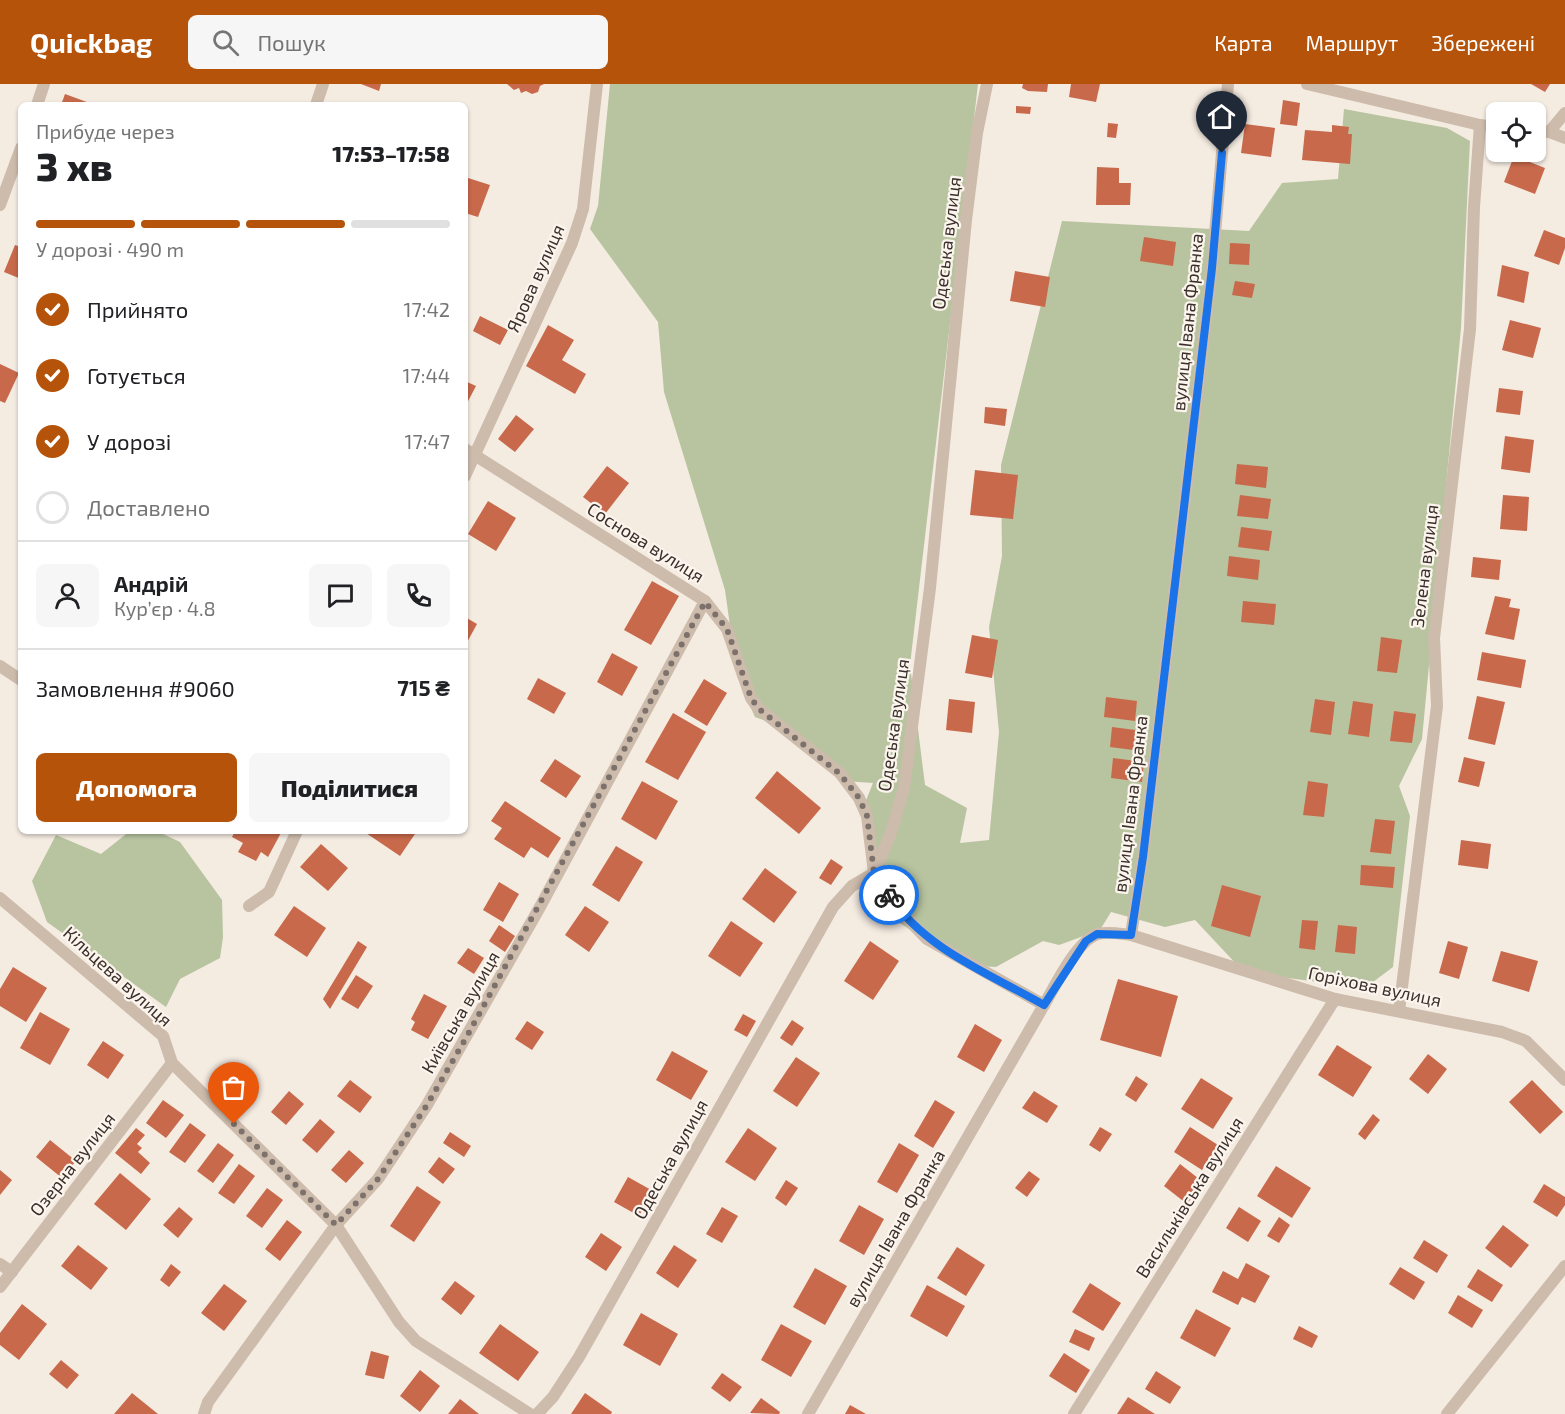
<!DOCTYPE html>
<html lang="uk">
<meta charset="utf-8">
<style>
body{margin:0;font-family:"Exo 2",sans-serif;background:#f6f6f6;color:#202124;height:100vh;display:flex;flex-direction:column;font-size:22px;white-space:nowrap}
*{box-sizing:border-box;margin:0}
p{font-size:20px;color:#757577}
.icon{flex:none;width:33px;height:33px;fill:none;stroke:currentColor;stroke-width:2;stroke-linecap:round;stroke-linejoin:round}
.map{position:relative;flex:1;overflow:hidden}
.side{position:absolute;left:18px;top:18px;width:450px;height:732px;display:flex;flex-direction:column;background:#fff;border-radius:9px;box-shadow:0 2px 4px #0004}
.side>*{flex:none}
.controls{position:absolute;left:1486px;top:18px;display:grid;gap:12px}
.controls a{display:grid;place-items:center;width:60px;height:60px;border-radius:9px;background:#fff;box-shadow:0 2px 4px #0004;font-size:30px}
.pin{position:absolute;display:grid;place-items:center;width:51px;height:51px;color:#fff;margin:-62px -26px;border-radius:50% 50% 50% 0;rotate:-45deg;box-shadow:0 0 6px #0007}
.pin .icon{rotate:45deg}
.courier{position:absolute;display:grid;place-items:center;width:60px;height:60px;margin:-30px;border:4px solid #1a73e8;border-radius:50%;background:#fff;color:#222;box-shadow:0 2px 8px #0007}
.head em{font-style:normal;font-weight:800}
.head div{display:flex;flex-direction:column-reverse}
.head{display:flex;align-items:center;justify-content:space-between;height:102px;padding:0 18px}
h1{font-size:39px;font-weight:800;line-height:45px}
.bar{display:grid;grid-template-columns:repeat(4,1fr);gap:9px 6px;align-content:center;height:72px;padding:0 18px}
.bar i{height:8px;border-radius:4px;background:#e0e0e0}
.bar .on{background:#b45309}
.bar p{grid-column:span 4}
.line{display:flex;align-items:center;gap:15px;padding:0 18px;border-top:2px solid #e0e0e0}
.line div{flex:1}
.round{display:grid;place-items:center;flex:none;width:63px;height:63px;border-radius:9px;background:#f6f6f6}
ol{padding:0 18px;list-style:none}
li{display:flex;align-items:center;gap:18px;height:66px}
li p{margin-inline-start:auto}
li .icon{padding:6px;border-radius:50%;background:#b45309;color:#fff;stroke-width:4}
li:last-child{color:#757577}
li i{width:33px;height:33px;border:3px solid #e0e0e0;border-radius:50%}
.button{display:flex;gap:12px;margin-top:auto;padding:12px 18px}
.button a{flex:1;height:69px;border-radius:9px;background:#b45309;color:#fff;font-size:24px;font-weight:800;line-height:69px;text-align:center}
.button a+a{background:#f6f6f6;color:#202124}
header{display:flex;align-items:center;gap:36px;box-sizing:border-box;height:84px;padding:0 30px;background:#b45309;color:#fff}
header strong{font-size:28px}
nav{display:flex;gap:33px;margin-inline-start:auto;font-size:21px}
.search{width:420px;height:54px;background:#f6f6f6;display:flex;align-items:center;gap:15px;box-sizing:border-box;padding:0 21px;border-radius:9px;color:#757577;font-size:22px}
.map>svg:first-child{display:block}
.green{fill:#b8c4a0}
.building{fill:#c8694b}
.lines{fill:none;stroke-linecap:round;stroke-linejoin:round}
.street{stroke:#cdbbac;stroke-width:12}
.done{stroke:#7c716b;stroke-width:6;stroke-dasharray:0 10.8}
.route{stroke:#1a73e8;stroke-width:8}
.labels{text-anchor:middle;dominant-baseline:central;stroke-width:4.5;stroke-linejoin:round;paint-order:stroke}
.street-label{font-size:18px;fill:#3b302b;stroke:#fbf5ee}
</style>
<header>
<strong>Quickbag</strong>
<div class="search"><svg class="icon" aria-label="search" viewBox="0 0 24 24"><circle cx="10" cy="10" r="6"/><path d="M15 15l6 6"/></svg>Пошук</div>
<nav><a>Карта</a><a>Маршрут</a><a>Збережені</a></nav>
</header>
<div class="map">
<svg width="1565" height="1330" viewBox="0 0 1565 1330">
<rect width="100%" height="100%" fill="#f4ebe1"/>
<g class="green">
<polygon points="610,0 978,0 910,581 925,701 967,724 960,759 989,756 999,648 989,543 1002,472 1001,381 1062,137 1249,147 1282,99 1338,95 1344,25 1447,44 1470,57 1461,244 1422,655 1399,702 1410,732 1393,883 1365,904 1280,893 1240,884 1195,836 1165,843 1111,828 1100,846 1059,861 1043,857 996,883 963,881 900,839 882,798 865,719 873,699 844,697 772,639 755,633 737,592 725,506 664,308 658,238 590,145 598,122"/>
<polygon points="130,747 157,747 180,758 222,816 223,853 220,874 180,895 166,923 47,838 32,797 56,751 101,770"/>
</g>
<g class="building">
<polygon points="361,0 381,0 379,7"/>
<polygon points="507,0 544,0 540,2 538,8 532,10 526,7 521,9 519,4 514,6"/>
<polygon points="1023,0 1048,0 1047,8 1028,7 1022,4"/>
<polygon points="1071,0 1100,0 1096,18 1069,13"/>
<polygon points="1531,0 1550,0 1545,8"/>
<polygon points="65,10 95,21 61,21"/>
<polygon points="1283,16 1300,19 1297,42 1280,40"/>
<polygon points="1016,22 1031,23 1030,30 1016,29"/>
<polygon points="1108,39 1118,40 1116,54 1107,53"/>
<polygon points="1245,40 1275,44 1271,73 1241,69"/>
<polygon points="1332,41 1349,43 1348,50 1352,50 1350,80 1302,76 1305,46 1332,48"/>
<polygon points="1514,72 1545,84 1535,110 1504,98"/>
<polygon points="1097,83 1119,84 1119,99 1131,99 1130,121 1096,121"/>
<polygon points="465,93 490,101 478,133 465,129"/>
<polygon points="1544,146 1565,154 1565,164 1559,181 1534,172"/>
<polygon points="1144,153 1176,158 1173,182 1140,177"/>
<polygon points="1230,159 1250,160 1249,181 1229,180"/>
<polygon points="15,161 21,163 21,195 4,188"/>
<polygon points="1502,181 1529,188 1524,219 1497,212"/>
<polygon points="1015,187 1050,193 1045,223 1010,217"/>
<polygon points="1235,197 1255,200 1252,214 1232,211"/>
<polygon points="480,232 508,246 500,261 473,247"/>
<polygon points="1510,236 1541,244 1533,274 1502,266"/>
<polygon points="548,241 574,256 562,276 586,290 575,310 526,282"/>
<polygon points="0,280 19,289 5,319 0,317"/>
<polygon points="465,297 476,302 465,323"/>
<polygon points="1499,304 1523,307 1520,331 1496,328"/>
<polygon points="985,323 1007,325 1005,342 984,339"/>
<polygon points="516,331 534,345 515,368 498,355"/>
<polygon points="1505,352 1534,356 1530,389 1501,385"/>
<polygon points="1237,380 1268,383 1266,404 1235,400"/>
<polygon points="607,382 629,399 605,430 583,413"/>
<polygon points="975,386 1018,391 1013,435 970,431"/>
<polygon points="1240,411 1271,415 1268,435 1237,432"/>
<polygon points="1503,411 1529,413 1527,447 1500,445"/>
<polygon points="488,417 516,434 496,467 468,450"/>
<polygon points="1241,443 1272,447 1269,467 1238,463"/>
<polygon points="1229,472 1260,476 1258,496 1227,492"/>
<polygon points="1473,473 1501,476 1499,496 1471,493"/>
<polygon points="652,497 679,512 651,561 624,546"/>
<polygon points="1495,512 1511,515 1509,523 1520,525 1514,556 1485,550"/>
<polygon points="1243,517 1276,520 1274,541 1241,538"/>
<polygon points="465,533 477,540 465,562"/>
<polygon points="972,551 998,556 992,594 965,589"/>
<polygon points="1381,553 1402,556 1397,589 1377,587"/>
<polygon points="1482,568 1526,576 1521,604 1477,596"/>
<polygon points="612,569 638,583 622,612 597,598"/>
<polygon points="538,594 566,609 554,630 527,615"/>
<polygon points="704,595 727,609 707,642 684,628"/>
<polygon points="1477,612 1505,618 1495,661 1468,655"/>
<polygon points="1106,613 1137,617 1135,637 1104,633"/>
<polygon points="949,615 975,618 972,649 946,646"/>
<polygon points="1315,615 1335,618 1331,651 1310,648"/>
<polygon points="1353,617 1373,620 1369,653 1348,650"/>
<polygon points="1394,627 1416,630 1412,659 1390,657"/>
<polygon points="673,629 706,648 678,696 645,678"/>
<polygon points="1112,643 1143,647 1141,667 1110,663"/>
<polygon points="1464,673 1485,678 1479,703 1458,698"/>
<polygon points="1113,674 1144,678 1142,698 1111,694"/>
<polygon points="555,675 581,692 566,714 540,697"/>
<polygon points="777,687 821,724 799,750 755,714"/>
<polygon points="642,697 678,717 656,756 621,735"/>
<polygon points="1308,697 1328,700 1324,733 1303,731"/>
<polygon points="505,717 561,754 548,774 531,763 524,774 494,755 502,744 491,737"/>
<polygon points="1375,735 1395,737 1391,770 1370,768"/>
<polygon points="235,747 282,747 268,773 261,768 256,777 238,768 243,759 232,753"/>
<polygon points="363,747 417,747 400,772"/>
<polygon points="1461,756 1491,760 1488,785 1458,781"/>
<polygon points="321,760 348,784 328,807 300,783"/>
<polygon points="616,762 643,778 619,818 592,801"/>
<polygon points="831,775 843,783 831,801 819,794"/>
<polygon points="1361,781 1395,783 1393,804 1360,801"/>
<polygon points="765,784 797,808 774,839 742,815"/>
<polygon points="499,798 519,810 503,838 483,826"/>
<polygon points="1222,801 1261,812 1250,853 1211,842"/>
<polygon points="294,822 326,844 307,873 274,851"/>
<polygon points="585,822 609,838 589,868 565,851"/>
<polygon points="1302,836 1318,837 1315,866 1299,864"/>
<polygon points="731,837 763,859 740,893 708,872"/>
<polygon points="499,841 515,852 505,868 489,857"/>
<polygon points="1338,841 1357,843 1355,870 1335,868"/>
<polygon points="358,857 367,863 330,925 323,915"/>
<polygon points="870,857 899,877 873,916 844,897"/>
<polygon points="1448,857 1468,863 1459,895 1439,889"/>
<polygon points="468,864 484,874 474,890 457,879"/>
<polygon points="1501,867 1538,877 1529,908 1492,897"/>
<polygon points="13,883 47,904 26,938 0,922 0,905"/>
<polygon points="356,891 373,902 358,925 341,915"/>
<polygon points="1118,895 1178,912 1161,973 1100,956"/>
<polygon points="424,910 447,922 428,955 411,946 415,938 411,935"/>
<polygon points="40,928 70,945 50,981 20,964"/>
<polygon points="743,930 756,937 747,953 734,946"/>
<polygon points="792,936 804,944 792,962 780,954"/>
<polygon points="527,937 544,948 532,966 515,955"/>
<polygon points="975,940 1002,956 984,988 957,973"/>
<polygon points="103,957 124,971 108,995 87,981"/>
<polygon points="1337,961 1372,983 1353,1013 1318,991"/>
<polygon points="672,967 708,987 691,1016 656,996"/>
<polygon points="1428,970 1447,985 1428,1010 1409,995"/>
<polygon points="796,973 820,989 797,1023 773,1007"/>
<polygon points="1136,992 1148,1000 1136,1018 1125,1011"/>
<polygon points="1201,994 1233,1014 1213,1045 1181,1025"/>
<polygon points="350,996 372,1013 360,1029 337,1012"/>
<polygon points="1532,996 1563,1028 1540,1050 1509,1018"/>
<polygon points="289,1007 304,1020 286,1041 271,1028"/>
<polygon points="1034,1007 1058,1022 1047,1039 1022,1024"/>
<polygon points="163,1016 184,1031 166,1054 146,1039"/>
<polygon points="935,1016 955,1028 933,1064 914,1052"/>
<polygon points="1373,1030 1380,1036 1365,1056 1358,1050"/>
<polygon points="320,1035 335,1048 317,1069 302,1056"/>
<polygon points="190,1039 206,1051 185,1079 169,1068"/>
<polygon points="1100,1043 1112,1050 1100,1068 1089,1061"/>
<polygon points="1190,1043 1218,1061 1202,1086 1174,1068"/>
<polygon points="136,1044 145,1051 137,1060 142,1064 138,1068 150,1079 141,1090 115,1069"/>
<polygon points="748,1044 777,1064 755,1097 725,1078"/>
<polygon points="450,1048 471,1062 464,1073 443,1059"/>
<polygon points="50,1056 76,1077 62,1094 36,1073"/>
<polygon points="218,1059 234,1071 213,1099 197,1087"/>
<polygon points="899,1059 919,1071 897,1109 877,1098"/>
<polygon points="349,1066 364,1079 346,1099 331,1086"/>
<polygon points="439,1073 455,1085 443,1100 428,1088"/>
<polygon points="239,1080 255,1092 234,1120 218,1109"/>
<polygon points="1180,1080 1203,1098 1187,1120 1164,1102"/>
<polygon points="1276,1082 1311,1104 1292,1134 1257,1112"/>
<polygon points="0,1086 12,1096 0,1111"/>
<polygon points="1029,1087 1040,1095 1027,1113 1015,1104"/>
<polygon points="120,1089 151,1115 126,1146 94,1120"/>
<polygon points="628,1093 653,1107 639,1132 614,1118"/>
<polygon points="786,1096 798,1104 786,1122 775,1114"/>
<polygon points="1544,1100 1565,1113 1565,1121 1557,1133 1533,1118"/>
<polygon points="417,1102 441,1118 414,1158 390,1142"/>
<polygon points="267,1104 283,1116 262,1144 246,1132"/>
<polygon points="859,1121 884,1135 864,1171 839,1157"/>
<polygon points="179,1123 193,1135 178,1154 163,1141"/>
<polygon points="722,1123 738,1132 722,1159 706,1150"/>
<polygon points="1239,1123 1261,1137 1248,1158 1226,1144"/>
<polygon points="1279,1133 1290,1141 1279,1159 1267,1152"/>
<polygon points="287,1136 302,1148 280,1177 265,1165"/>
<polygon points="1503,1141 1529,1161 1511,1184 1485,1164"/>
<polygon points="601,1149 622,1163 606,1187 585,1173"/>
<polygon points="1424,1156 1448,1171 1437,1189 1413,1174"/>
<polygon points="78,1161 108,1184 91,1206 61,1182"/>
<polygon points="674,1161 697,1176 678,1204 656,1189"/>
<polygon points="957,1163 985,1181 966,1212 937,1194"/>
<polygon points="1246,1179 1270,1192 1255,1219 1242,1213 1238,1221 1212,1208 1223,1187 1238,1195"/>
<polygon points="171,1180 181,1188 169,1203 160,1196"/>
<polygon points="1400,1183 1425,1198 1414,1216 1389,1200"/>
<polygon points="815,1184 847,1202 825,1241 793,1223"/>
<polygon points="1478,1185 1503,1201 1492,1218 1467,1203"/>
<polygon points="455,1197 475,1212 461,1231 441,1215"/>
<polygon points="1090,1199 1121,1219 1103,1247 1072,1228"/>
<polygon points="224,1200 247,1217 224,1247 201,1229"/>
<polygon points="927,1201 965,1222 947,1253 910,1232"/>
<polygon points="1458,1211 1483,1226 1472,1244 1448,1229"/>
<polygon points="22,1220 47,1240 19,1276 0,1261 0,1249"/>
<polygon points="1196,1225 1231,1244 1215,1273 1180,1254"/>
<polygon points="641,1229 678,1250 660,1282 623,1261"/>
<polygon points="500,1240 539,1268 518,1297 479,1269"/>
<polygon points="781,1240 812,1257 791,1293 761,1276"/>
<polygon points="1299,1242 1318,1252 1312,1264 1293,1255"/>
<polygon points="1075,1245 1095,1254 1089,1267 1069,1258"/>
<polygon points="371,1267 389,1272 384,1295 365,1291"/>
<polygon points="1064,1269 1090,1286 1076,1309 1049,1292"/>
<polygon points="61,1276 79,1291 67,1305 49,1290"/>
<polygon points="420,1286 440,1302 420,1328 400,1312"/>
<polygon points="1156,1287 1181,1303 1170,1320 1145,1305"/>
<polygon points="722,1289 742,1303 730,1318 711,1304"/>
<polygon points="132,1309 158,1330 114,1330"/>
<polygon points="585,1309 612,1328 611,1330 571,1330"/>
<polygon points="1128,1313 1155,1330 1117,1330"/>
<polygon points="761,1314 780,1328 779,1330 750,1329"/>
<polygon points="460,1315 479,1330 448,1330"/>
<polygon points="850,1321 866,1330 845,1330"/>
</g>
<g class="lines">
<g class="street">
<polyline points="1307,0 1480,41"/>
<polyline points="37,21 44,0"/>
<polyline points="316,21 323,0"/>
<polyline points="1536,47 1549,48 1565,29"/>
<polyline points="1549,48 1565,54"/>
<polyline points="0,121 21,64"/>
<polyline points="465,365 705,517 727,545 751,614 758,624 840,689 859,714 867,732 874,789 898,825 927,855 1044,921"/>
<polyline points="465,392 572,159 583,125 597,0"/>
<polyline points="0,582 21,596"/>
<polyline points="0,814 163,952 172,979 336,1141 399,1238 416,1257 530,1330"/>
<polyline points="249,822 269,808 297,747"/>
<polyline points="1131,851 1143,773 1212,184 1228,0"/>
<polyline points="1399,927 1437,622 1434,554 1470,245 1474,123 1480,41 1497,43"/>
<polyline points="0,1180 12,1188"/>
<polyline points="0,1203 172,979"/>
<polyline points="204,1330 208,1318 336,1141 378,1095 427,1021 540,823 705,517"/>
<polyline points="537,1330 553,1313 579,1273 833,823 852,802 874,789 891,749 904,704 930,504 966,136 977,49 987,0"/>
<path d="M808,1330L1044,921C1055,902 1077,856 1098,850C1109,847 1121,850 1131,851L1335,915L1502,948L1526,957L1565,996"/>
<polyline points="1074,1330 1335,915"/>
<polyline points="1447,1330 1565,1182"/>
</g>
</g>
<g class="lines">
<polyline class="done" points="234,1040 336,1141 378,1095 427,1021 466,954 705,518 727,545 751,614 758,624 840,690 859,714 867,732 874,789 889,811"/>
<path class="route" d="M889,811C924,865 990,890 1044,921L1086,857L1097,850L1131,851L1143,773L1212,184L1222,69"/>
</g>
<g class="labels">
<g class="street-label">
<text transform="translate(946 159) rotate(-83)">Одеська вулиця</text>
<text transform="translate(535 194) rotate(-66)">Ярова вулиця</text>
<text transform="translate(1187 238) rotate(-84)">вулиця Івана Франка</text>
<text transform="translate(646 458) rotate(32)">Соснова вулиця</text>
<text transform="translate(1424 482) rotate(-83)">Зелена вулиця</text>
<text transform="translate(893 641) rotate(-82)">Одеська вулиця</text>
<text transform="translate(1130 720) rotate(-83)">вулиця Івана Франка</text>
<text transform="translate(118 892) rotate(42)">Кільцева вулиця</text>
<text transform="translate(1375 902) rotate(12)">Горіхова вулиця</text>
<text transform="translate(460 928) rotate(-60)">Київська вулиця</text>
<text transform="translate(670 1075) rotate(-61)">Одеська вулиця</text>
<text transform="translate(72 1080) rotate(-52)">Озерна вулиця</text>
<text transform="translate(1189 1113) rotate(-58)">Васильківська вулиця</text>
<text transform="translate(895 1144) rotate(-60)">вулиця Івана Франка</text>
</g>
</g>
</svg>
<div class="controls">
<a><svg class="icon" aria-label="locate" viewBox="0 0 24 24"><circle cx="12" cy="12" r="6"/><path d="M12 2v4M12 18v4M2 12h4M18 12h4"/></svg></a>
</div>
<div class="pin" style="left:234px;top:1040px;background:#ea580c"><svg class="icon" aria-label="bag" viewBox="0 0 24 24"><path d="M5 8h14l-1 12H6zM9 8a3 3 0 0 1 6 0"/></svg></div>
<div class="pin" style="left:1222px;top:69px;background:#1f2937"><svg class="icon" aria-label="home" viewBox="0 0 24 24"><path d="M3 11l9-7 9 7M6 9v11h12V9"/></svg></div>
<div class="courier" style="left:889px;top:811px"><svg class="icon" aria-label="bike" viewBox="0 0 24 24"><circle cx="6" cy="16" r="4"/><circle cx="18" cy="16" r="4"/><path d="M6 16l4-8h5l3 8M10 8l3 8H6M13 5h3"/></svg></div>
<section class="side">
<div class="head"><div><h1>3 хв</h1><p>Прибуде через</p></div><em>17:53–17:58</em></div>
<div class="bar"><i class="on"></i><i class="on"></i><i class="on"></i><i></i><p>У дорозі · 490 m</p></div>
<ol>
<li><svg class="icon" aria-label="check" viewBox="0 0 24 24"><path d="M5 12l5 5 9-10"/></svg>Прийнято<p>17:42</p></li>
<li><svg class="icon" aria-label="check" viewBox="0 0 24 24"><path d="M5 12l5 5 9-10"/></svg>Готується<p>17:44</p></li>
<li><svg class="icon" aria-label="check" viewBox="0 0 24 24"><path d="M5 12l5 5 9-10"/></svg>У дорозі<p>17:47</p></li>
<li><i></i>Доставлено</li>
</ol>
<div class="line" style="height:108px"><a class="round"><svg class="icon" aria-label="person" viewBox="0 0 24 24"><circle cx="12" cy="8" r="4"/><path d="M4 21q1-7 8-7t8 7"/></svg></a><div><b>Андрій</b><p>Кур’єр · 4.8</p></div><a class="round"><svg class="icon" aria-label="chat" viewBox="0 0 24 24"><path d="M4 5h16v11H9l-5 4z"/></svg></a><a class="round"><svg class="icon" aria-label="phone" viewBox="0 0 24 24"><path d="M5 4h4l2 5-3 2q2 4 5 5l2-3 5 2v4C11 20 4 13 5 4z"/></svg></a></div>
<div class="line" style="height:78px"><div>Замовлення #9060</div><b>715 ₴</b></div>
<div class="button"><a>Допомога</a><a>Поділитися</a></div>
</section>
</div>
